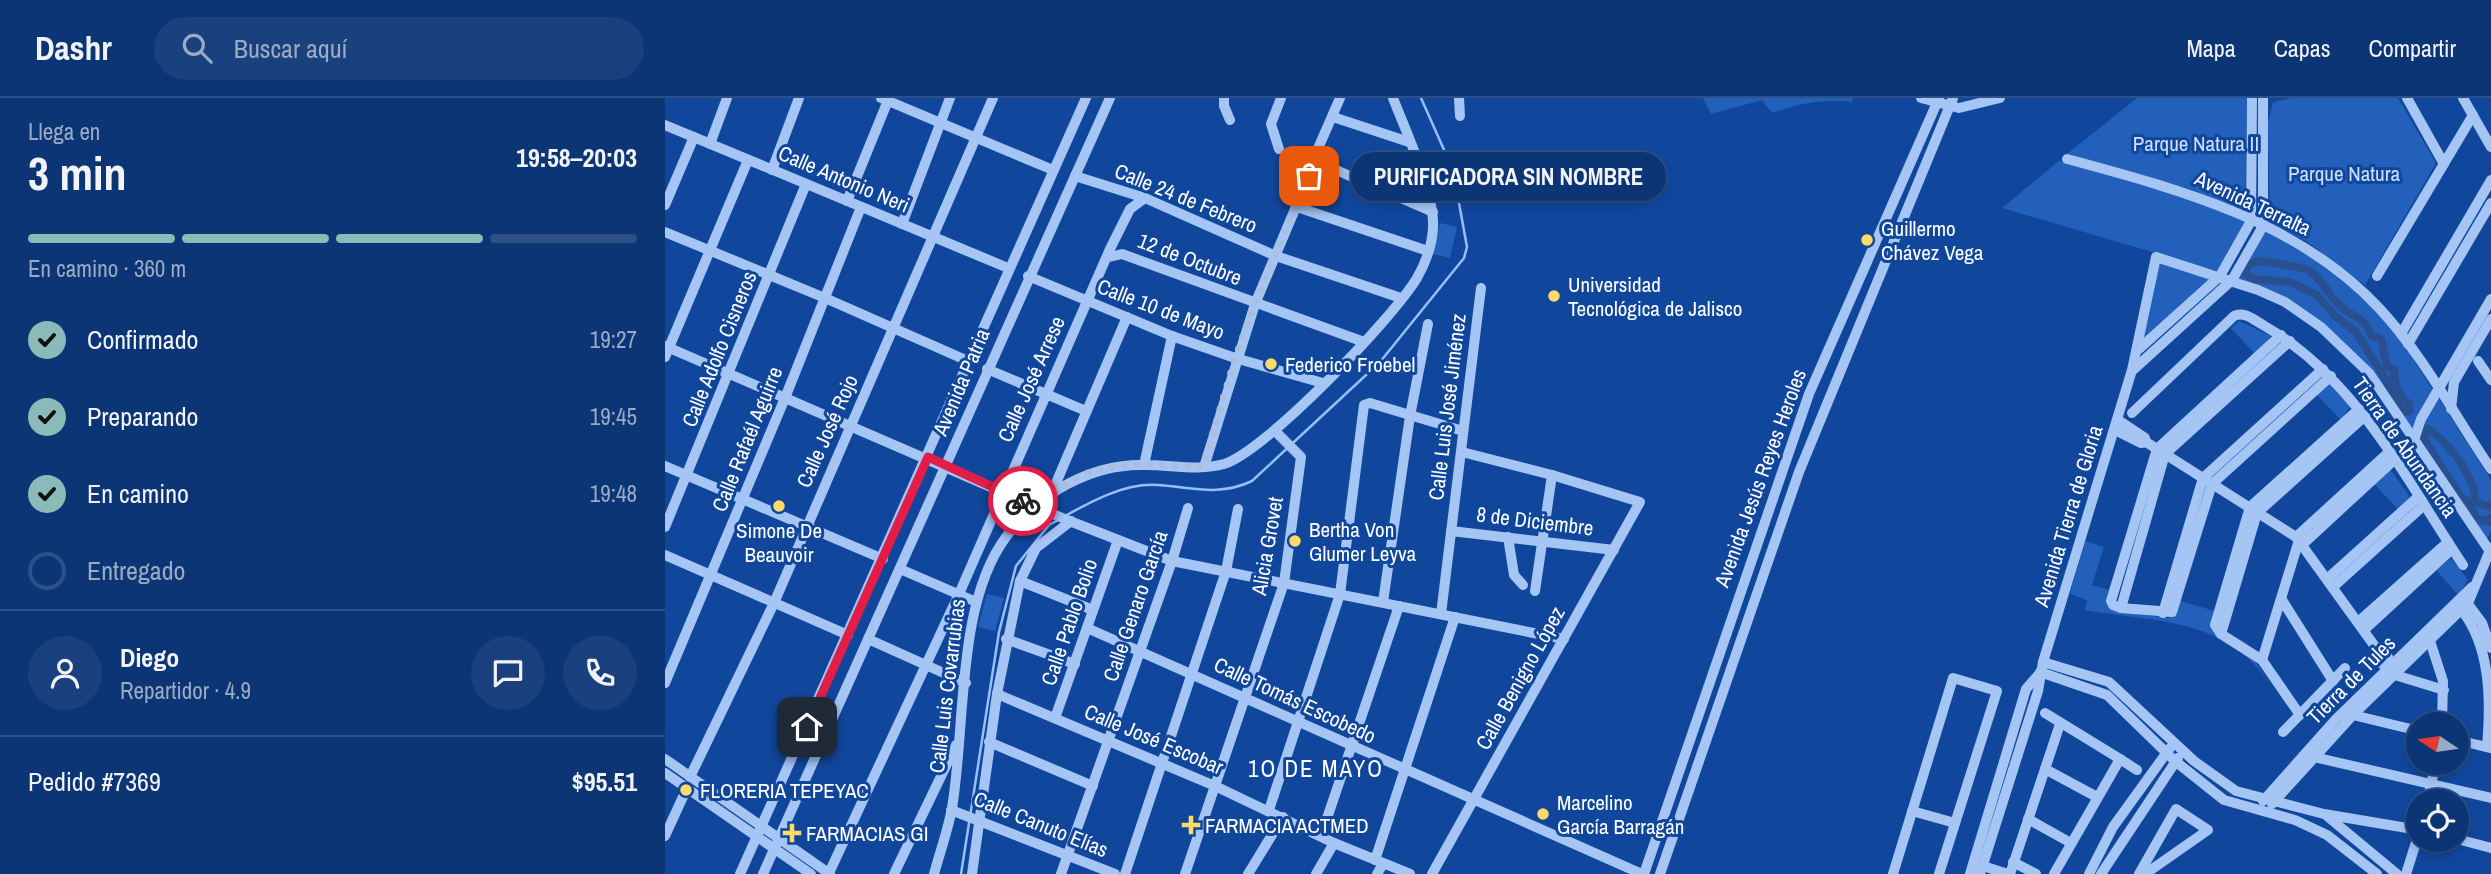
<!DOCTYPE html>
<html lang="es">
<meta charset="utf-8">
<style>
body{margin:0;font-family:"Archivo Narrow",sans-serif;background:#1a407d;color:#f1f3f6;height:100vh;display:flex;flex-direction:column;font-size:26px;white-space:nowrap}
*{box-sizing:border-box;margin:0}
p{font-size:23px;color:#9aabc5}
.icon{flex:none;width:38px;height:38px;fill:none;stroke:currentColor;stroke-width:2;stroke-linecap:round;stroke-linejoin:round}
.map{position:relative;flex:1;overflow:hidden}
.details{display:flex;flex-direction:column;background:#0c3575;width:665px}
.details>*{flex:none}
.needle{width:46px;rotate:283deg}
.controls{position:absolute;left:1741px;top:614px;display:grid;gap:14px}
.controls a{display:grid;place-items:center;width:63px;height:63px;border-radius:50%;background:#0c3575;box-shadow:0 4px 10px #0003,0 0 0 2px #2c5087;font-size:35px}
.pin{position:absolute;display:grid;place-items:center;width:60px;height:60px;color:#fff;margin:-30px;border-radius:14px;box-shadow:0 4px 10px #0006}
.courier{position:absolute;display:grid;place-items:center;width:70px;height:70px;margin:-35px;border:5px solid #e11d48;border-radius:50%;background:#fff;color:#222;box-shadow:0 2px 9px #0007}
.bubble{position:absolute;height:49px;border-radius:24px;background:#0c3575;box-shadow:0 4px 10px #0003,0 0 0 2px #2c5087;font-size:23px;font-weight:700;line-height:49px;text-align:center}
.headline em{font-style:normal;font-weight:700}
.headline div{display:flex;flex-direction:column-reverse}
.headline{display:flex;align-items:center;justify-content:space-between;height:119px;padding:0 28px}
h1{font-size:46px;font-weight:700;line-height:52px}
.bar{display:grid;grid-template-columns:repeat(4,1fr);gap:10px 7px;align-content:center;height:84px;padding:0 28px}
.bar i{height:9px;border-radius:5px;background:#2c5087}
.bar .active{background:#8bbbb9}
.bar p{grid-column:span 4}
.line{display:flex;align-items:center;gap:18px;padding:0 28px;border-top:2px solid #2c5087}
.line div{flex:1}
.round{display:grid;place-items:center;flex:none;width:74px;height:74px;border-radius:37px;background:#1a407d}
ol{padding:0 28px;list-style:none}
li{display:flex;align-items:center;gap:21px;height:77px}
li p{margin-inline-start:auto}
li .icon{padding:7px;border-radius:50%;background:#8bbbb9;color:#111;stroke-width:4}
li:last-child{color:#9aabc5}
li i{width:38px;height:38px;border:4px solid #2c5087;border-radius:50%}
header{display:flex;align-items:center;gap:42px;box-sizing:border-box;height:98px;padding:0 35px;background:#0c3575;border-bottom:2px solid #2c5087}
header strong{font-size:33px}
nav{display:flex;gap:38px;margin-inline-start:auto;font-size:24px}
.search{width:490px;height:63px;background:#1a407d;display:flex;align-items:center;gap:18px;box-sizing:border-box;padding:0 24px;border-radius:38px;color:#9aabc5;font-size:26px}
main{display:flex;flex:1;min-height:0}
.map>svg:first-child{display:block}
.green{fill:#2360bb}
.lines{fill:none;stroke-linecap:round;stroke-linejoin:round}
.stream{stroke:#96bff8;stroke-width:2.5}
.canal{stroke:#285090;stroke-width:8}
.minor{stroke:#a5c5f5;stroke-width:10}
.done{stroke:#abbfdc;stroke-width:7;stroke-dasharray:0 12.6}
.route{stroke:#e11d48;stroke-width:9}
.poi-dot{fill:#ffda68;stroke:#10479c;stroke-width:2.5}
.labels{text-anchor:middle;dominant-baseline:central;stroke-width:6;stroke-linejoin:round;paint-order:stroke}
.park-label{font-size:21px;fill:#cde1fe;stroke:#10479c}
.street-label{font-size:21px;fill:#fff;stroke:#10479c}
.poi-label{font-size:21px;fill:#fff;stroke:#10479c;text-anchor:start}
.neighbourhood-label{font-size:23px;letter-spacing:2px;fill:#fff;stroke:#10479c}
</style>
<header>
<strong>Dashr</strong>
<div class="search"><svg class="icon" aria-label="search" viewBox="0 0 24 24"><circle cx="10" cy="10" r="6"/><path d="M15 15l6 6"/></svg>Buscar aquí</div>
<nav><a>Mapa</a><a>Capas</a><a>Compartir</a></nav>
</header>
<main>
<section class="details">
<div class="headline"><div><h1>3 min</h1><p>Llega en</p></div><em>19:58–20:03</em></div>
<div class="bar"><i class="active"></i><i class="active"></i><i class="active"></i><i></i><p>En camino · 360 m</p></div>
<ol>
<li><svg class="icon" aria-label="check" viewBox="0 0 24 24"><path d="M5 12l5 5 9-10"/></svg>Confirmado<p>19:27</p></li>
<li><svg class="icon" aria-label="check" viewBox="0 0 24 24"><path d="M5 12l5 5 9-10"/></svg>Preparando<p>19:45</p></li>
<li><svg class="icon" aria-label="check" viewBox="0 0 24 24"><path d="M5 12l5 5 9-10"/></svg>En camino<p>19:48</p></li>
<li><i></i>Entregado</li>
</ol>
<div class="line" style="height:126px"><a class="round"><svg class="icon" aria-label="person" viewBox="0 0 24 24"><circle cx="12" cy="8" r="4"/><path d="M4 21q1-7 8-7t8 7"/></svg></a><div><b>Diego</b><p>Repartidor · 4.9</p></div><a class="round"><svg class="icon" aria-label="chat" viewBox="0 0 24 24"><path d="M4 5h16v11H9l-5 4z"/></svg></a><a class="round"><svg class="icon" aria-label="phone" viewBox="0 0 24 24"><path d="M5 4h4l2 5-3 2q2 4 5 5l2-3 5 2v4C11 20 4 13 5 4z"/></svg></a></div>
<div class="line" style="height:91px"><div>Pedido #7369</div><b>$95.51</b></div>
</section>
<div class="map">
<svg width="1826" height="776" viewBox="0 0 1826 776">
<rect width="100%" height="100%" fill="#10479c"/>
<g class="green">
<path d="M1038,0H1188L1187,4C1161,0 1132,6 1107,15L1097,2L1046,16Z"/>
<polygon points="1472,0 1582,0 1580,114 1525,91 1402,56"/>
<polygon points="1627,0 1733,0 1771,65 1700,187 1641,143 1605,125 1603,24 1608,4"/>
<polygon points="1394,63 1522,98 1580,124 1552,173 1337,110"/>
<polygon points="775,125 792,129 785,160 768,156"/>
<path d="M1599,132C1646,155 1695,192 1728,233C1743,251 1755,273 1768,292L1747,332C1693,256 1664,216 1574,180Z"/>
<polygon points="1492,162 1547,180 1478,242"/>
<polygon points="1574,223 1606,238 1590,256 1566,230"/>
<polygon points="1664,285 1685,308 1676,322 1651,296"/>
<polygon points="1772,298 1826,382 1826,433 1821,443 1753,341 1757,324"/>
<polygon points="1725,371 1745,399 1734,412 1709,386"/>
<path d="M1420,443L1439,449L1427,487L1444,492L1441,505L1446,512L1503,520L1510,517L1515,503L1550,513L1546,524L1588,560L1625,617C1613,600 1602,579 1587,564C1544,520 1476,522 1420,512L1422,502L1405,496Z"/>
<polygon points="1786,460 1803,482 1793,497 1771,472"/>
<polygon points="322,496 339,500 330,533 313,529"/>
</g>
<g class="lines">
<g class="stream">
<path d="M400,418C427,403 460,385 492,387C527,389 553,399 587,383L715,264L799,160L802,149L788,72L756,0"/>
<polyline points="296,776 334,534 351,468 384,427 395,421"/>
</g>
<g class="canal">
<path d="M1594,163C1603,164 1637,169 1643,172C1656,179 1662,195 1672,205C1686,220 1698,216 1707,238L1716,241L1722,269L1729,271C1729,287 1733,296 1744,306V313L1737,314L1720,280L1690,233L1670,218L1653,198L1625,184L1588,181L1580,175L1584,166Z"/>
<path d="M1826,409L1810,404C1811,379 1782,342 1761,330L1759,341L1795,398L1803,404L1812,421L1825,424L1826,420"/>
</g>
<g class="minor">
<polyline points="216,0 388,72"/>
<polyline points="559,0 559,8 565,22"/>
<polyline points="675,0 648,62 768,114"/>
<polyline points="794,0 795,18"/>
<polyline points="1256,0 1294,10 1335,0"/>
<polyline points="1742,0 1779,66"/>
<polyline points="1798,0 1826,49"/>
<polyline points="668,19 744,44"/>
<polyline points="0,27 343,170"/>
<polyline points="45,46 62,0"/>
<polyline points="614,51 606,26 616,0"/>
<path d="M1402,61C1513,91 1632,122 1714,210C1758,257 1790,318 1826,371"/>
<polyline points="107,72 134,0"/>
<polyline points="410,78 480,100 611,158 736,200"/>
<polyline points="182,103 224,0"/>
<polyline points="0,107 29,39"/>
<polyline points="632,109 763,153"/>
<polyline points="237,126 285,0"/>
<polyline points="0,134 160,200 303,263"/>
<polyline points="444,159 457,156 699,244"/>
<polyline points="363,178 507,238 570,260 658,285"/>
<polyline points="1712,178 1808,17"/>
<polyline points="1736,236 1826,82"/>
<polyline points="1616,237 1492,351 1446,503 1448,507 1456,510 1507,514 1547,386 1666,278"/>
<polyline points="1743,246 1826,105"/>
<polyline points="0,248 402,422 507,463 899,541"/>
<polyline points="1474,251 1555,178 1586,123 1587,0"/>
<polyline points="0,259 83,62"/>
<polyline points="1813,263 1826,282"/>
<polyline points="322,271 421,313"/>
<polyline points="1468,272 1567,182 1598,128 1598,0"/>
<polyline points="1786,311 1789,284 1826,221"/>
<path d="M1467,315L1569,218C1579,213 1589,222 1598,227C1691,280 1740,380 1798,467"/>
<polyline points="1453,322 1480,340 1481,344 1631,439 1711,550 1723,559 1723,567"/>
<polyline points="1450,332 1476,345 1481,344"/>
<polyline points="1749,342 1756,321 1826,201"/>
<polyline points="479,367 507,238"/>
<polyline points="0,368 218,461"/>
<polyline points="539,369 590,206 644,78 648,76 665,82"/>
<polyline points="385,399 462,219"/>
<polyline points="0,429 141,86"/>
<polyline points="786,433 949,452"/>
<polyline points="843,439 849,477 858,487"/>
<polyline points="1631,439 1723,355"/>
<polyline points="1638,446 1728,363"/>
<polyline points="0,457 183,537"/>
<polyline points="235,471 309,503"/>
<polyline points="1662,481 1753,399"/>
<polyline points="355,483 428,512"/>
<polyline points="1668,489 1758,408"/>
<polyline points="870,493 887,377"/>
<polyline points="1617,502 1668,583"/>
<polyline points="1800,502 1817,525 1826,550"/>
<polyline points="718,504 745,318 763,226"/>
<polyline points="1456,510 1500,356 1625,243"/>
<path d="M1795,510C1826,547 1826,603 1822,649"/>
<polyline points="1498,515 1538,380 1658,271"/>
<polyline points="776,516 816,190"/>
<polyline points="1693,524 1783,444"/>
<polyline points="422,530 977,776"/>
<polyline points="1699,532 1787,451"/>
<polyline points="1556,536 1592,415 1700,318"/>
<polyline points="203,541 301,585"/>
<polyline points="341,541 410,566"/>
<polyline points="1765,543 1778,583 1777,626"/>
<polyline points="1711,550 1714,564 1727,572"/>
<polyline points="1597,562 1634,442"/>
<polyline points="1378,564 1444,584 1529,663 1571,693 1659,716 1754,732"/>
<polyline points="1375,574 1442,597 1510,663 1559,702 1630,722 1662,737 1712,776"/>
<polyline points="1730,577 1779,592"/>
<polyline points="0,585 120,300 196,109"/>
<polyline points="332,596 550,688 669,745 745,776"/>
<polyline points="1380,615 1455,661 1389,776"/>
<polyline points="1635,617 1597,562 1556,536 1550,527 1585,409 1694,311"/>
<polyline points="1688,617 1754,633"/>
<polyline points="390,620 453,442"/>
<polyline points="1618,634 1680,570"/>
<polyline points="1792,642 1825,650"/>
<polyline points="324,644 428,688"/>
<polyline points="1649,659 1826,700"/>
<polyline points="0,661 165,776"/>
<polyline points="1455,661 1472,672"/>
<polyline points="1380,671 1432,699"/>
<polyline points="0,675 146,776"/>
<polyline points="25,679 109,505 328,0"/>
<polyline points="1598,703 1671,621 1807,489"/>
<polyline points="1762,704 1771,665"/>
<polyline points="1607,706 1688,617 1803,505 1826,450"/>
<polyline points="286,712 450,776"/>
<polyline points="604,712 675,496 699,307 705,305 798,333"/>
<polyline points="1247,713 1290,725"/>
<polyline points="1662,718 1732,776"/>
<polyline points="1363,721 1406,745"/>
<polyline points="0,738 22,690"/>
<polyline points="656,738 734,508"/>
<polyline points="1792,741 1826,750"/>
<polyline points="710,762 790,519"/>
<polyline points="1348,764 1371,776"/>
<polyline points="1318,768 1343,776"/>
<polyline points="164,775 294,496 445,151 465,111 480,100"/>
<polyline points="75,776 421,0"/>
<polyline points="98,776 445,0"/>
<polyline points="229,776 291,647"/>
<path d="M269,776C275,754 283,732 287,710C301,627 291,506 341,439C373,396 426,365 481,367C507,367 534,373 559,366C601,353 728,220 752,180C760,166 767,147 768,130C770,96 741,34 728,0"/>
<polyline points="307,776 332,596 355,483 371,450 406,423"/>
<polyline points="396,776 507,463 523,410"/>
<polyline points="460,776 561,473 573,411"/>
<polyline points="520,776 619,485 636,359 610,333"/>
<polyline points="583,776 618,719"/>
<polyline points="651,776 669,745"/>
<polyline points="712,776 718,766"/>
<polyline points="767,776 975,404 887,377 797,354"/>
<polyline points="979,776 1144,296 1274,0"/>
<polyline points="995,776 1134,374 1288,0"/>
<polyline points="1228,776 1288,580 1332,593 1274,776"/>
<polyline points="1305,776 1361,591 1375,575"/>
<polyline points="1315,776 1373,593 1378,564 1467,272 1491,159 1593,192 1620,204 1656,229 1704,275 1826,455"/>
<polyline points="1345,776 1395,626"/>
<polyline points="1424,776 1448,729 1505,650"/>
<polyline points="1436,776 1513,660"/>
<polyline points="1474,776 1511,711 1543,732 1480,776"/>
<polyline points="1741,776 1754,735"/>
</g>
</g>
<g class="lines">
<path class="done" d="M358,403L372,408C388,397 404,382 423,375C460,361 500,370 538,369L570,260L590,206L644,78"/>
<polyline class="route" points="142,629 263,359 358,403"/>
</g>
<g class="poi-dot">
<circle cx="1202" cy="142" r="7"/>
<circle cx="889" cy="198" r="7"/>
<circle cx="606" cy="266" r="7"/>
<circle cx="114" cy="408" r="7"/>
<circle cx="630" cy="443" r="7"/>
<circle cx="21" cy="692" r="7"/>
<circle cx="878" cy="716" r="7"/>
<path d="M522.5 716.5h7v7h7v7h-7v7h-7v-7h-7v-7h7z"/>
<path d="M123.5 724.5h7v7h7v7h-7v7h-7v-7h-7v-7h7z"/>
</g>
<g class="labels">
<g class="park-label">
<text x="1531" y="45">Parque Natura II</text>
<text x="1679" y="75">Parque Natura</text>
</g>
<g class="street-label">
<text transform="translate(179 81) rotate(23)">Calle Antonio Neri</text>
<text transform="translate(521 100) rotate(22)">Calle 24 de Febrero</text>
<text transform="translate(1588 105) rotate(25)">Avenida Terralta</text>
<text transform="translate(525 161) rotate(21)">12 de Octubre</text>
<text transform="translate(496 211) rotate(21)">Calle 10 de Mayo</text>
<text transform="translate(54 251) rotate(-68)">Calle Adolfo Cisneros</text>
<text transform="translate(366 281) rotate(-66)">Calle José Arrese</text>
<text transform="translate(296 284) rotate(-67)">Avenida Patria</text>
<text transform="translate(782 309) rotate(-83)">Calle Luis José Jiménez</text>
<text transform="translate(162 333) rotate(-66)">Calle José Rojo</text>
<text transform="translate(82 341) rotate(-68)">Calle Rafaél Aguirre</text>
<text transform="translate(1740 349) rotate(55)">Tierra de Abundancia</text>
<text transform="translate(1095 380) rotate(-70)">Avenida Jesús Reyes Heroles</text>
<text transform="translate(1403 418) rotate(-73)">Avenida Tierra de Gloria</text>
<text transform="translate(870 423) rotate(7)">8 de Diciembre</text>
<text transform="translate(602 448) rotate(-80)">Alicia Grovet</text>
<text transform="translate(470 508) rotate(-71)">Calle Genaro García</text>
<text transform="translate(404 524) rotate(-71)">Calle Pablo Bolio</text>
<text transform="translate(855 580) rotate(-61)">Calle Benigno López</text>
<text transform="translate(1686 582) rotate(-45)">Tierra de Tules</text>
<text transform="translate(282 588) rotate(-83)">Calle Luis Covarrubias</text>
<text transform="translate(630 602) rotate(25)">Calle Tomás Escobedo</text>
<text transform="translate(489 641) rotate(23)">Calle José Escobar</text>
<text transform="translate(376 726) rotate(22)">Calle Canuto Elías</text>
</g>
<g class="poi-label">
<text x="1216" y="130">Guillermo<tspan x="1216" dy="24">Chávez Vega</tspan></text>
<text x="903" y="186">Universidad<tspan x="903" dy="24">Tecnológica de Jalisco</tspan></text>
<text x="620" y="266">Federico Froebel</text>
<text x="644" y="431">Bertha Von<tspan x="644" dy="24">Glumer Leyva</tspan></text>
<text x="114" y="432" text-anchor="middle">Simone De<tspan x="114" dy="24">Beauvoir</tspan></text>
<text x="35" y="692">FLORERIA TEPEYAC</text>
<text x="892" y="704">Marcelino<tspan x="892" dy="24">García Barragán</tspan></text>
<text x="540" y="727">FARMACIA ACTMED</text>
<text x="141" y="735">FARMACIAS GI</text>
</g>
<g class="neighbourhood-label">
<text x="651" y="670">1O DE MAYO</text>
</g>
</g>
</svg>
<div class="controls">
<a><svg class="needle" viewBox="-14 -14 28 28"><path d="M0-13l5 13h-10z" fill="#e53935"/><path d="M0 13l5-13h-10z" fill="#9aabc5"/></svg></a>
<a><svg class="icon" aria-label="locate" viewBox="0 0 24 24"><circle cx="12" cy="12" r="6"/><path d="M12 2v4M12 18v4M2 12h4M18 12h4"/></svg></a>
</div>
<div class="pin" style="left:644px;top:78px;background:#ea580c"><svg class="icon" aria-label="bag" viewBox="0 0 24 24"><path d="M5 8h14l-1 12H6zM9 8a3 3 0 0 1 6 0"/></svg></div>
<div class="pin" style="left:142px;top:629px;background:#1f2937"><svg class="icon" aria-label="home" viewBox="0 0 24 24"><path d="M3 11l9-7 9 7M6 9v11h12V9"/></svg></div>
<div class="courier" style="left:358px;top:403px"><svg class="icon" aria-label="bike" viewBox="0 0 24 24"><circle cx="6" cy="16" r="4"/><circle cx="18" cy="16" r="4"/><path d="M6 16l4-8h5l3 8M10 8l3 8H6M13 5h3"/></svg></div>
<div class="bubble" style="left:686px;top:54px;width:315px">PURIFICADORA SIN NOMBRE</div>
</div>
</main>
